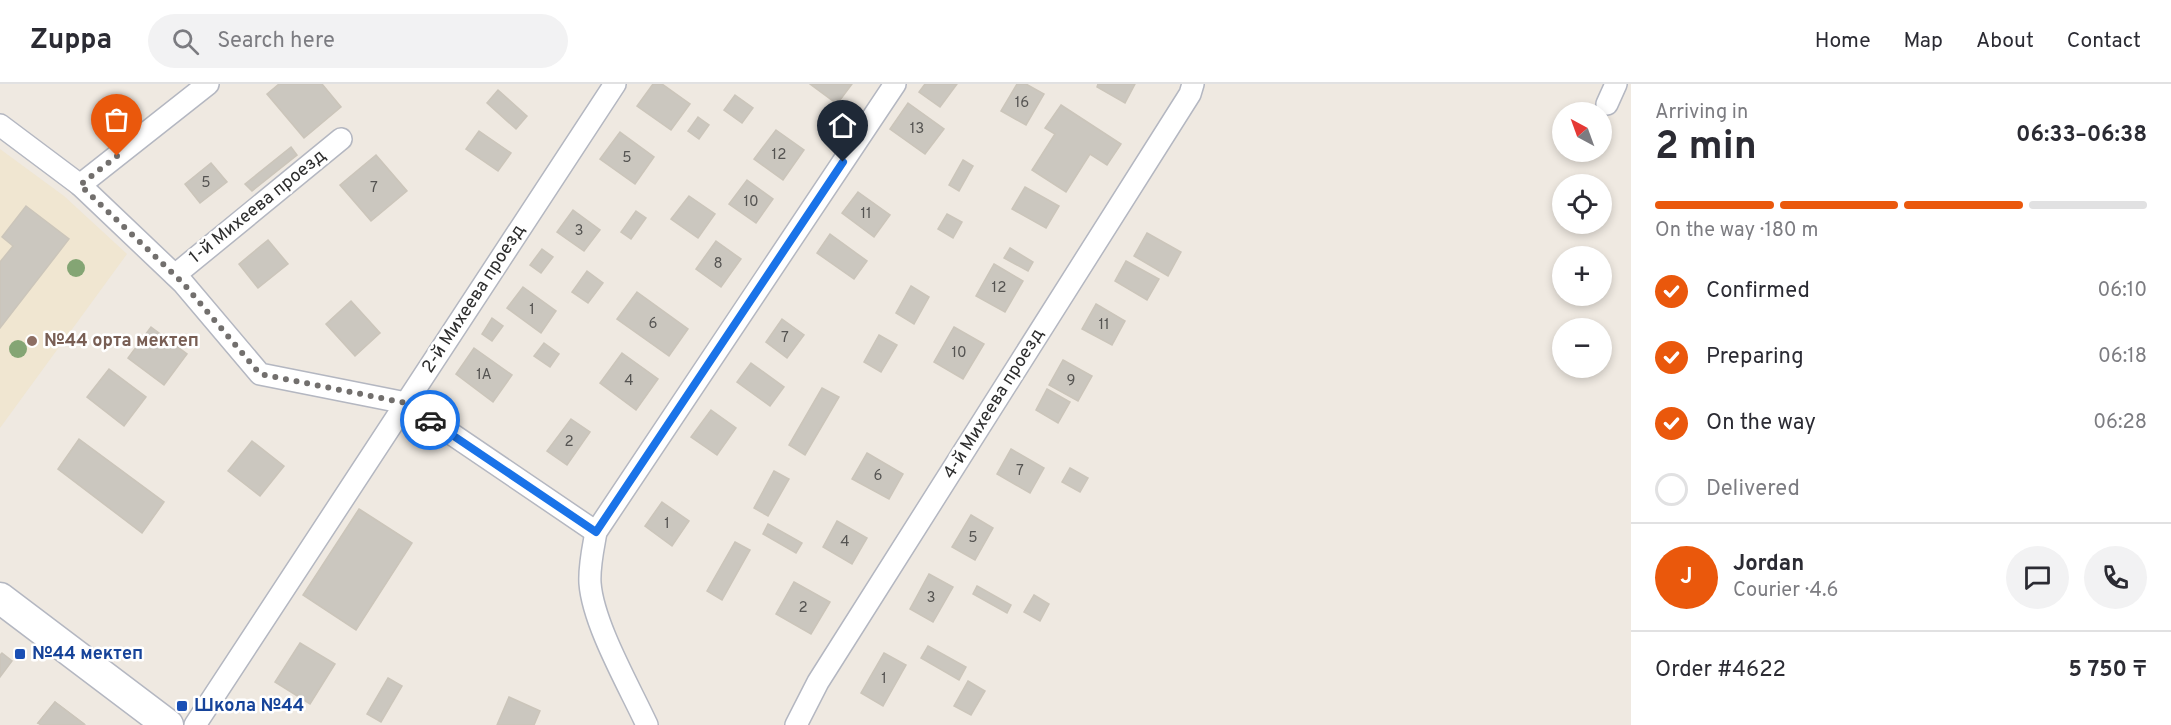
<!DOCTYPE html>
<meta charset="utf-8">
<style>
body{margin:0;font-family:Overpass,sans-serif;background:#f2f2f3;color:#2b2b33;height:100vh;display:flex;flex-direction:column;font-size:22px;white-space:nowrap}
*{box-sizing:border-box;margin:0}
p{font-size:20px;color:#7c7c81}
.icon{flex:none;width:33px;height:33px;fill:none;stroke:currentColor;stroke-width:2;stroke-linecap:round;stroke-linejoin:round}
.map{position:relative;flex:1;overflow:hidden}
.side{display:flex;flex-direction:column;background:#fff;width:540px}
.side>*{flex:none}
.needle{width:39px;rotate:319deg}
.fabs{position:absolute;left:1552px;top:18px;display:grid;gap:12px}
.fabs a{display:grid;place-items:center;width:60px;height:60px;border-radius:50%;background:#fff;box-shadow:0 3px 9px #0003;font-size:30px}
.pin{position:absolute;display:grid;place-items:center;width:51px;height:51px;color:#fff;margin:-62px -26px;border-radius:50% 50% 50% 0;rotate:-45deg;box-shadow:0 0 6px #0007}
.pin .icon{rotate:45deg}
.courier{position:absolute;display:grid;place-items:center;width:60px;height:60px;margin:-30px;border:4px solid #1a73e8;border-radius:50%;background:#fff;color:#222;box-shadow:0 2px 8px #0007}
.overview em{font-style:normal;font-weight:700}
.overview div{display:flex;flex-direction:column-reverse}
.overview{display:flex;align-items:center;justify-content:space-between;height:102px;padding:0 24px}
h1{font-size:39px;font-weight:700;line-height:45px}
.bar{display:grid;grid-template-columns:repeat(4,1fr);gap:9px 6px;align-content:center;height:72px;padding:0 24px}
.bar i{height:8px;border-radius:4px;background:#e1e1e2}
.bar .active{background:#ea580c}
.bar p{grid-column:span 4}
.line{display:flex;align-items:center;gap:15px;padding:0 24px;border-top:2px solid #e1e1e2}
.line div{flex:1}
.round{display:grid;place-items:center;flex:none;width:63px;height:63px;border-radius:32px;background:#f2f2f3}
ol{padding:0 24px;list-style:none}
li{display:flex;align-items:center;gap:18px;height:66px}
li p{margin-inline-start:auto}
li .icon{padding:6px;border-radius:50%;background:#ea580c;color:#fff;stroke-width:4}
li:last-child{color:#7c7c81}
li i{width:33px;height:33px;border:3px solid #e1e1e2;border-radius:50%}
header{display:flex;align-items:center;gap:36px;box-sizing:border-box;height:84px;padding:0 30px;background:#fff;border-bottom:2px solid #e1e1e2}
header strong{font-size:28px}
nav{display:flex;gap:33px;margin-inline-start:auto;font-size:21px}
.search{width:420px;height:54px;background:#f2f2f3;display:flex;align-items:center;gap:15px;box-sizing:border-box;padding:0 21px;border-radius:33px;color:#7c7c81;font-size:22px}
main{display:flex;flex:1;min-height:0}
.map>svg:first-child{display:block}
.education{fill:#f0e6d1}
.building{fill:#cbc7bf;stroke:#cbc5ba;stroke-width:1.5}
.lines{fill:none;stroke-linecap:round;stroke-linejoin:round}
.minor-casing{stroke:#b4b7c1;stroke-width:24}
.secondary-casing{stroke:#b4b7c1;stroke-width:33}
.minor{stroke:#fff;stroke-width:21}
.secondary{stroke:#fff;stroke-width:30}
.tree{fill:#84a574}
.done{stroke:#726f6d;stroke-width:6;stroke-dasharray:0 10.8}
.route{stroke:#1a73e8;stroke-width:8}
.education-dot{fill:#8d6e63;stroke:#fff;stroke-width:2}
.transit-dot{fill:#1a4fb4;stroke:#fff;stroke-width:2}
.labels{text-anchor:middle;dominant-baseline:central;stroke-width:5;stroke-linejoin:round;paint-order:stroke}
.number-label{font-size:15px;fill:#555452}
.street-label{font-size:18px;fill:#2e2e2e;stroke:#fff}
.education-label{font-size:18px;font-weight:bold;fill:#785e54;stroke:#fff;text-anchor:start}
.transit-label{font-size:18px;font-weight:bold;fill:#164399;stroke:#fff;text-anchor:start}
</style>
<header>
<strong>Zuppa</strong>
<div class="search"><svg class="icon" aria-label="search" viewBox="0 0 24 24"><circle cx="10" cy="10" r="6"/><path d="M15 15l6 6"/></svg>Search here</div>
<nav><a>Home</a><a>Map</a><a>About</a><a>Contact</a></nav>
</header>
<main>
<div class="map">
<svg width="1631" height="641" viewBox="0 0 1631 641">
<rect width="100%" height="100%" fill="#efe9e1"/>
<polygon class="education" points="0,65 64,112 127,170 0,344"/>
<g class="building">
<polygon points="279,0 322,0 341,23 304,54 267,10"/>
<polygon points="653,0 662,0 690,20 671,46 637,22"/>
<polygon points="810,0 852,0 837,20"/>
<polygon points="925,0 957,0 940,23 919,8"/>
<polygon points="1017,0 1026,0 1044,10 1026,41 1001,27"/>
<polygon points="1098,0 1135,0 1125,19 1097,3"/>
<polygon points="498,6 527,32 516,45 487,19"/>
<polygon points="735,11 753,24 742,39 724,26"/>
<polygon points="908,19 944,45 925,70 890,45"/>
<polygon points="1061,21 1121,60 1107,81 1090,70 1066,108 1032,86 1055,50 1045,44"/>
<polygon points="698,33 709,41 699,55 688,47"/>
<polygon points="776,46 804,66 783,96 754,75"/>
<polygon points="479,47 511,69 498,87 466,65"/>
<polygon points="620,48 654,73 635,100 600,75"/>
<polygon points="291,63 297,71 252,107 245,100"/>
<polygon points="376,71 407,107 371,137 340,101"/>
<polygon points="963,76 973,82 959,107 949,101"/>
<polygon points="211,79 227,98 200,119 185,100"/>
<polygon points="747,96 773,115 756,139 729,120"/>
<polygon points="1025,103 1059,122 1046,144 1012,125"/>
<polygon points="858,108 890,131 874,153 842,129"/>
<polygon points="689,112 715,130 698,154 671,135"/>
<polygon points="26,122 69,155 0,244 0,178 13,162 2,153"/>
<polygon points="573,126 600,146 584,167 557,148"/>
<polygon points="636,127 646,134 631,155 621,148"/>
<polygon points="947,130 962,138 953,154 938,145"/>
<polygon points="1147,149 1181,168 1168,192 1134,172"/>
<polygon points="830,150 867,177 854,195 817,169"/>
<polygon points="268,156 288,180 258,204 239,180"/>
<polygon points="716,157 741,175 721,203 696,185"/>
<polygon points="1010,164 1033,178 1028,187 1004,174"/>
<polygon points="542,165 553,173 541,189 530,181"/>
<polygon points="1126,177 1159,195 1147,216 1115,197"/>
<polygon points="994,180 1023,197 1005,228 976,212"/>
<polygon points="587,187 603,199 588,219 572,208"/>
<polygon points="911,202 929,213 914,240 896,229"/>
<polygon points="523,203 556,227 541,249 507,224"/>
<polygon points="637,208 688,245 669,272 617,235"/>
<polygon points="351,217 380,249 355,272 326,240"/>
<polygon points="1096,220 1125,237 1112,261 1082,245"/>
<polygon points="492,234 503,242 492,257 482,250"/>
<polygon points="782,235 804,251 787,274 766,258"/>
<polygon points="151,243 187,270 164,301 128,274"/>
<polygon points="954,243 984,260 963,295 934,278"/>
<polygon points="879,251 897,261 881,288 864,278"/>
<polygon points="544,259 559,270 550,283 534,272"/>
<polygon points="474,264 512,291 493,318 456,290"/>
<polygon points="622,269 658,295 636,326 600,299"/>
<polygon points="1063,276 1092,292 1078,317 1049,301"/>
<polygon points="751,279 784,303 770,322 737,298"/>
<polygon points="109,285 146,313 124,342 87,313"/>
<polygon points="822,304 839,313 805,371 789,361"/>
<polygon points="1047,305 1070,318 1058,339 1036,326"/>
<polygon points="711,326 736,344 717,371 691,353"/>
<polygon points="571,335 590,348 567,381 547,367"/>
<polygon points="79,355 164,418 142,449 58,385"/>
<polygon points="252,357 284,382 260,412 228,387"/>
<polygon points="1011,365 1044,384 1030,409 997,390"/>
<polygon points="867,369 903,390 889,415 852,395"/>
<polygon points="1070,384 1088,394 1080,408 1062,398"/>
<polygon points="774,387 789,395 768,432 754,424"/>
<polygon points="662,418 689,437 672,462 645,442"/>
<polygon points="359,425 412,459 356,546 303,511"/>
<polygon points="971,431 993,444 975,476 952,463"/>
<polygon points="837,437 867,454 852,480 823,463"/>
<polygon points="768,440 802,459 796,469 763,450"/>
<polygon points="735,458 750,466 722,516 707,507"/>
<polygon points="929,490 953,503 933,538 910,525"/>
<polygon points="794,498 830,518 811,550 776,530"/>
<polygon points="977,502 1011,521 1007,529 973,510"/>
<polygon points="1034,511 1049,520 1040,537 1024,528"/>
<polygon points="300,559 335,580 310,620 275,598"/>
<polygon points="928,562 966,583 959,596 921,574"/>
<polygon points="2,569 12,577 0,593 0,571"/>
<polygon points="884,569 906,581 883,622 861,609"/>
<polygon points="388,594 402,602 381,638 367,630"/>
<polygon points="968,597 985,607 971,631 954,622"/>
<polygon points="509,613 540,627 534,641 497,641"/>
<polygon points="55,618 84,640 38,639"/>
<polygon points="55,618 84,640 84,641 41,641 38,639"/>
</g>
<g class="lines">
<defs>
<g id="minor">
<polyline points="1607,20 1616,0"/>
<polyline points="0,41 80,101 183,199 260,290 406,319 596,448"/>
<polyline points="80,101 208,0"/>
<polyline points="175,191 341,55"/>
<polyline points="195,641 615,0"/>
<path d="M647,641C629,602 593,540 590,499C589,482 593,465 596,448L895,0"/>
<polyline points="796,641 818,598 1190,10 1193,0"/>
</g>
<polyline id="secondary" points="0,514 168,641"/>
</defs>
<use href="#minor" class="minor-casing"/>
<use href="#secondary" class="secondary-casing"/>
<use href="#minor" class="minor"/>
<use href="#secondary" class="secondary"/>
</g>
<g class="tree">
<circle cx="76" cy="184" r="9"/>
<circle cx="18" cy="265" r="9"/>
</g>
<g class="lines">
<polyline class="done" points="117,72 80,101 183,199 260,290 406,319 430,336"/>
<polyline class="route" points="430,336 596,448 843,78"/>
</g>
<circle class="education-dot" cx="32" cy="257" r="6"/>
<g class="transit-dot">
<rect x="14" y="564" width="12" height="12" rx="3"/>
<rect x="176" y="616" width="12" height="12" rx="3"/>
</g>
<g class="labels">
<g class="number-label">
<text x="1022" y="19">16</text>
<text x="917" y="45">13</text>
<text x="779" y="71">12</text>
<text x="627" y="74">5</text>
<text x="206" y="99">5</text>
<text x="374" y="104">7</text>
<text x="751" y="118">10</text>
<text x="866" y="130">11</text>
<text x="579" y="147">3</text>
<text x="718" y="180">8</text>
<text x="999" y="204">12</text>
<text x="532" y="226">1</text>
<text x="653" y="240">6</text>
<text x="1104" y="241">11</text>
<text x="785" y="254">7</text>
<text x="959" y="269">10</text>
<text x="484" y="291">1А</text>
<text x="629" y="297">4</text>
<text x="1071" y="297">9</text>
<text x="569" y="358">2</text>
<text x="1020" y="387">7</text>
<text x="878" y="392">6</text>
<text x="667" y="440">1</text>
<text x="973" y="454">5</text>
<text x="845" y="458">4</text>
<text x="931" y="514">3</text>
<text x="803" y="524">2</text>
<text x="884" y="595">1</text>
</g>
<g class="street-label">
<text transform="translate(258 123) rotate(-39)">1-й Михеева проезд</text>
<text transform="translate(474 215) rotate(-57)">2-й Михеева проезд</text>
<text transform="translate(994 320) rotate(-58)">4-й Михеева проезд</text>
</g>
<g class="education-label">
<text x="44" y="257">№44 орта мектеп</text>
</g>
<g class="transit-label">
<text x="32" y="570">№44 мектеп</text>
<text x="194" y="622">Школа №44</text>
</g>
</g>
</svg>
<div class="fabs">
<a><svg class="needle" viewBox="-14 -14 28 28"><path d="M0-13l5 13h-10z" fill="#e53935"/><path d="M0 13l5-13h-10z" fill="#7c7c81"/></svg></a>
<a><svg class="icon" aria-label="locate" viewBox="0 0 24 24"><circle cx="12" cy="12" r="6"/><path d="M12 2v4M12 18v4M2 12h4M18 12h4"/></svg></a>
<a>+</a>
<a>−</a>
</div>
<div class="pin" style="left:117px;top:72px;background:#ea580c"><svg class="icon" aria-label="bag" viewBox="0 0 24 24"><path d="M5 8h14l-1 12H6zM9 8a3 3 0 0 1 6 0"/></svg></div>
<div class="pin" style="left:843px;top:78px;background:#1f2937"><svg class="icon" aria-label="home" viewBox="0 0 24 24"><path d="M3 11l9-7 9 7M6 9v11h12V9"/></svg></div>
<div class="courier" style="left:430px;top:336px"><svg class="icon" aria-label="car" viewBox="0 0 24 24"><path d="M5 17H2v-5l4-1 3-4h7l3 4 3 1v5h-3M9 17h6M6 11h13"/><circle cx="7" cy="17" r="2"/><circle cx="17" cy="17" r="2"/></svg></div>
</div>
<section class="side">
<div class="overview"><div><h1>2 min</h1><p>Arriving in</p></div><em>06:33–06:38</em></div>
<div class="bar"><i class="active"></i><i class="active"></i><i class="active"></i><i></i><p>On the way · 180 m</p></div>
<ol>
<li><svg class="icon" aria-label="check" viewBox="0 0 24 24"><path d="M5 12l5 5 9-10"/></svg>Confirmed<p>06:10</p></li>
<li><svg class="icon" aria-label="check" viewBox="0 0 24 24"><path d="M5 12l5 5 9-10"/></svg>Preparing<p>06:18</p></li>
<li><svg class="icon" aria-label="check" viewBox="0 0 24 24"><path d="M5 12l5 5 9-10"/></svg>On the way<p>06:28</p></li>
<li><i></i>Delivered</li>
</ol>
<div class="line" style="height:108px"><b class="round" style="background:#ea580c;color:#fff">J</b><div><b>Jordan</b><p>Courier · 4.6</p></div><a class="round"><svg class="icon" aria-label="chat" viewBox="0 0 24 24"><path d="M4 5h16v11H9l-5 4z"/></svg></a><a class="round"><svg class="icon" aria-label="phone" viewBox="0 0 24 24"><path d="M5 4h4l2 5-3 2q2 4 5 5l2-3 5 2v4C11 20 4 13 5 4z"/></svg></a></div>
<div class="line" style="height:78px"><div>Order #4622</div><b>5 750 ₸</b></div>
</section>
</main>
